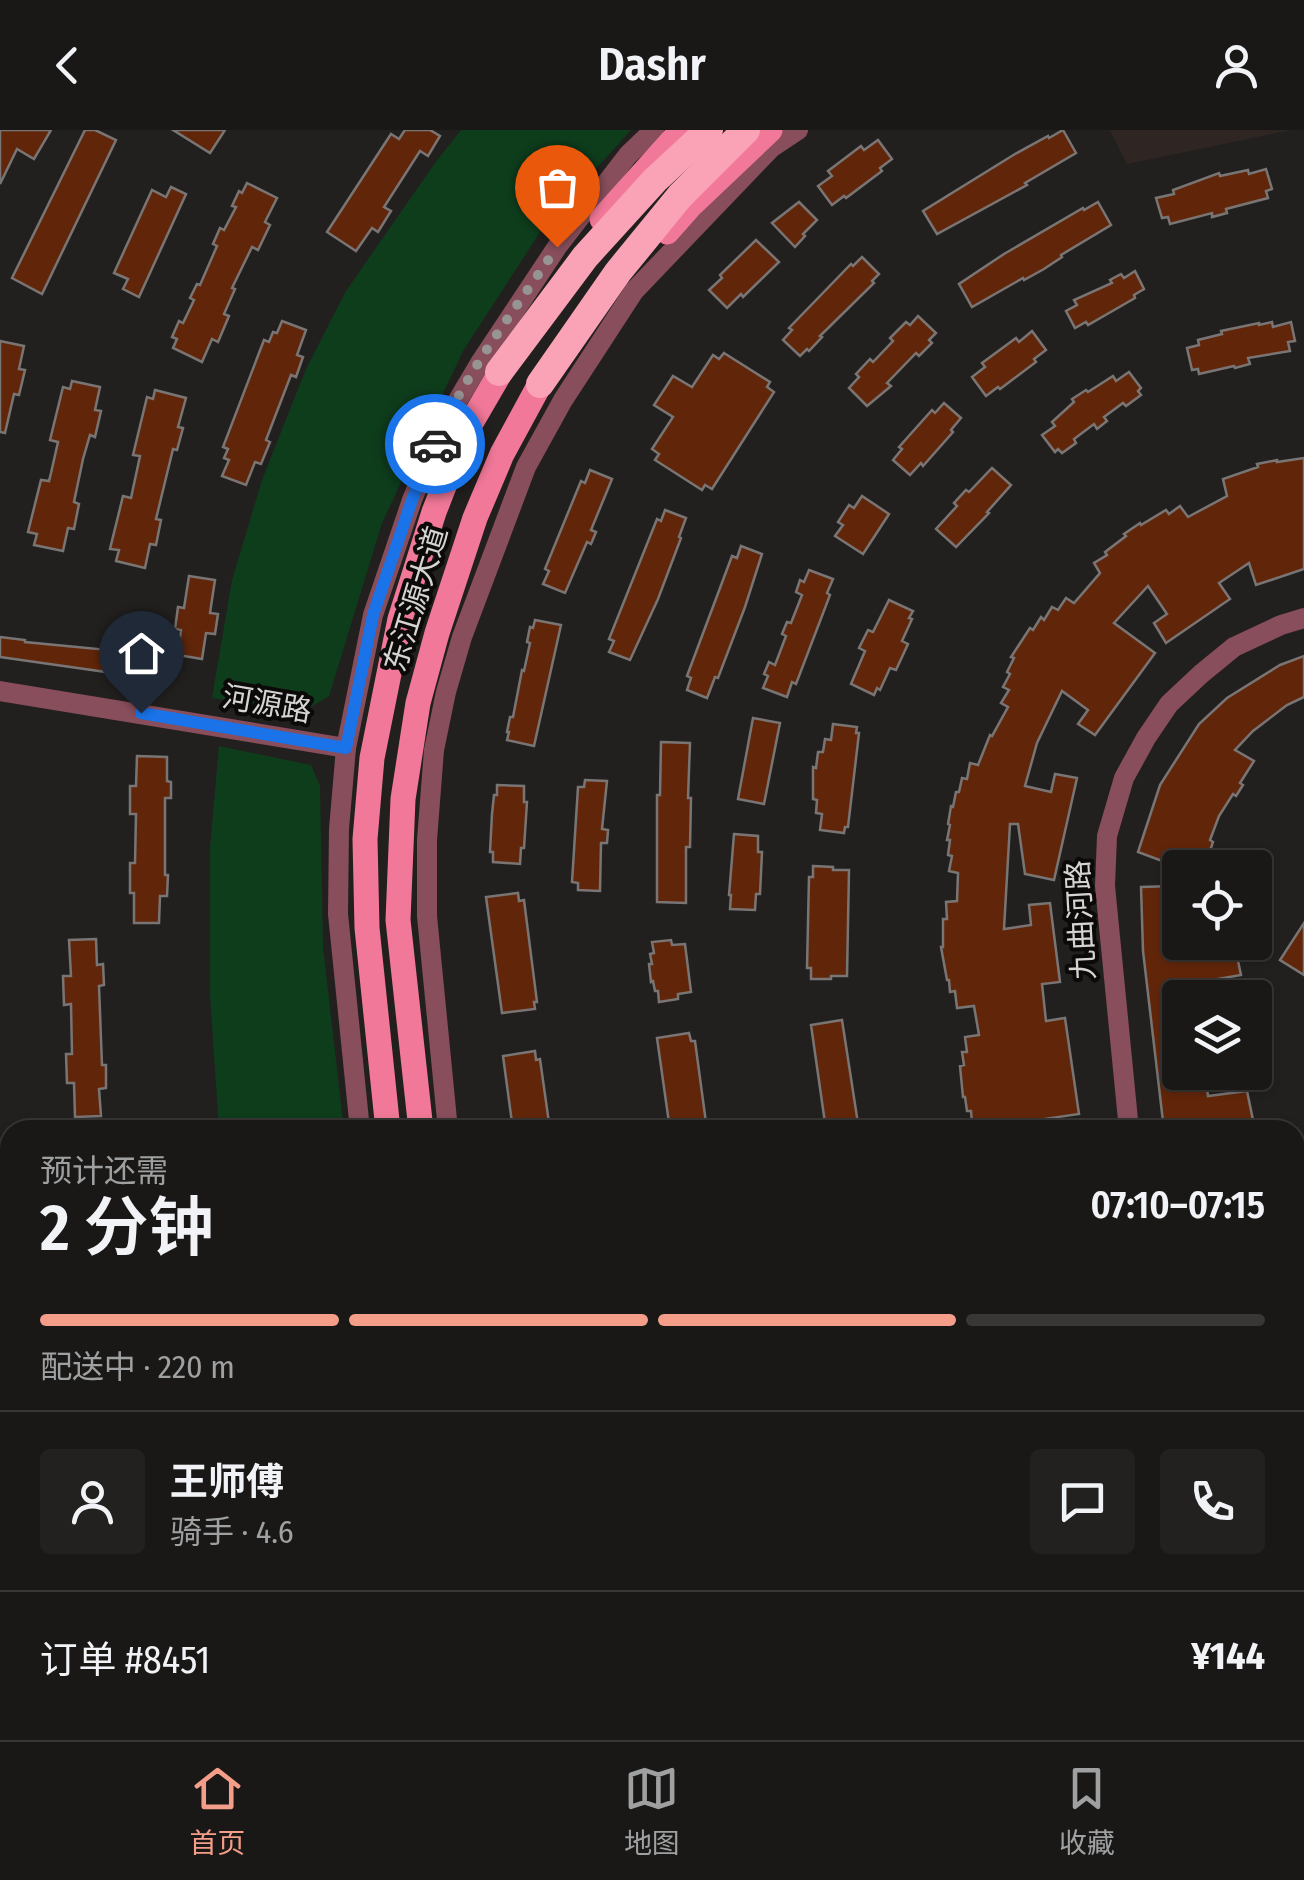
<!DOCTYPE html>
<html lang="zh">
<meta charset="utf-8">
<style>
body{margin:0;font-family:"Fira Sans Condensed","Noto Sans SC",sans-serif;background:#23211f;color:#f1f3f6;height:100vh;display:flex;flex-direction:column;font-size:38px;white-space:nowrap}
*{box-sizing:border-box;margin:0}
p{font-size:32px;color:#9fa0a1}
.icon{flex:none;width:55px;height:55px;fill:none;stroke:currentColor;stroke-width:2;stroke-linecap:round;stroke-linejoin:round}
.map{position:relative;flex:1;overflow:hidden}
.drawer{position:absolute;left:0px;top:990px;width:1305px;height:620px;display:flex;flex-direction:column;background:#1a1816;border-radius:30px 30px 0 0;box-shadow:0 2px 8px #0004,0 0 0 2px #383735}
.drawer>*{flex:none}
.buttons{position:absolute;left:1162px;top:720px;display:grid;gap:20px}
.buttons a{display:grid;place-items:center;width:110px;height:110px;border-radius:10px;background:#1a1816;box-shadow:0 2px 8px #0004,0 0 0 2px #383735;font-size:50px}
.pin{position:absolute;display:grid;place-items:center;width:85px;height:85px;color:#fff;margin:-102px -42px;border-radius:50% 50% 50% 0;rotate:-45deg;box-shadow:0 0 10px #0007}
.pin .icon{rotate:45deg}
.courier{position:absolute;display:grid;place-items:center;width:100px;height:100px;margin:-50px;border:8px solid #1a73e8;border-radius:50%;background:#fff;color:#222;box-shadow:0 2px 12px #0007}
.head em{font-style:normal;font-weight:600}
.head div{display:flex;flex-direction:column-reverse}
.head{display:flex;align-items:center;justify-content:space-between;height:170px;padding:0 40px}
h1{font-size:65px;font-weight:600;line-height:75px}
.bar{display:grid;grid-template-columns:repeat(4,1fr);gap:15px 10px;align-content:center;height:120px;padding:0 40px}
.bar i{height:12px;border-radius:8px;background:#383735}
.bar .selected{background:#f49e89}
.bar p{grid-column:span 4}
.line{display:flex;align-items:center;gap:25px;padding:0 40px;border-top:2px solid #383735}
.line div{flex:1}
.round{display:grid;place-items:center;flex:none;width:105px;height:105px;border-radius:10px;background:#23211f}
header{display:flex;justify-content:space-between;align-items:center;height:130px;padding:0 40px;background:#1a1816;font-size:45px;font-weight:600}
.menu{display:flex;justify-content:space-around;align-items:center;height:140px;border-top:2px solid #383735;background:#1a1816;font-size:28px;color:#9fa0a1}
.menu a{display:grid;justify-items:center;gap:5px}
.menu .selected{color:#f49e89}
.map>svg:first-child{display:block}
.built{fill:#2f2623}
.green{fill:#0e3d1c}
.building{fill:#61260a;stroke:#797574;stroke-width:2.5}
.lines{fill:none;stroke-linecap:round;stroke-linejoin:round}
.minor{stroke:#884e5c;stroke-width:20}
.major{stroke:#f17898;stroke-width:25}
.highway{stroke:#faa2b6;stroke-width:28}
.done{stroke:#979594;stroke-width:10;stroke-dasharray:0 18}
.route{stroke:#1a73e8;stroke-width:12}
.labels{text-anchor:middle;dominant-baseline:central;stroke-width:8;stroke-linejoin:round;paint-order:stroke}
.street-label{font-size:30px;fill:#d6d4d3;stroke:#0b0a09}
</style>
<header><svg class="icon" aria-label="back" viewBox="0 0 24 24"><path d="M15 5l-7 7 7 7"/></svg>Dashr<svg class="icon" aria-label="person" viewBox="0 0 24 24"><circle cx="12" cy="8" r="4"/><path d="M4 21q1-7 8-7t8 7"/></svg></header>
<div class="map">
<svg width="1304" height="1610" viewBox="0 0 1304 1610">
<rect width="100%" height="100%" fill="#22201e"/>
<g class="built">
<polygon points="1110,0 1291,0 1127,34"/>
<polygon points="1295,1287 1304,1287 1304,1588 1295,1589"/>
</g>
<g class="green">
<polygon points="461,0 631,0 544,96 463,221 382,393 329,566 304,581 212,568 232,450 262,350 306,239 346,161 435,33"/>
<polygon points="219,616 311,635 320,656 323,817 344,1000 219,1000 210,865 210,718"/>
<polygon points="10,1203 10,1308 0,1309 0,1205"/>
</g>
<g class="building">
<polygon points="0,0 51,0 34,29 17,19 0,54"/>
<polygon points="85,0 95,0 116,10 42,164 12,148"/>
<polygon points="173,0 225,0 210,23"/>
<polygon points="405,0 430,0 440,6 428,26 420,21 384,77 391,81 378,102 372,98 356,121 327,102 391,4 399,9"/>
<polygon points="1063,0 1076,23 1025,53 1027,55 937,104 923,81 1015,24 1048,6 1049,8"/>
<polygon points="878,10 892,29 880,38 882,41 846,68 844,66 832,75 818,56 832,46 828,41 861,16 864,20"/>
<polygon points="1266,39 1272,59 1266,61 1268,68 1226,79 1227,83 1212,87 1212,83 1170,94 1168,87 1162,88 1156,68 1174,64 1173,60 1219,43 1220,46 1248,40 1249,44"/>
<polygon points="247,53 277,68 265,92 270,95 258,120 252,117 232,158 235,159 224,184 229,186 218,212 212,209 202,232 173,218 177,209 172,207 179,191 183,193 194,170 190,168 197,154 200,155 217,116 213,114 220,98 224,100 236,77 232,76 239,61 242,63"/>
<polygon points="171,57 186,64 139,167 123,159 128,149 114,143 152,60 166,67"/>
<polygon points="799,72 817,90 803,104 805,106 795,117 772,93"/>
<polygon points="1098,72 1111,95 1061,125 1062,127 1044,139 1024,150 1023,148 972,177 959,154 1004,124 1083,78 1084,80"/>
<polygon points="756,110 779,132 743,167 741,164 727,178 709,160 722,148 720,145"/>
<polygon points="862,127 879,144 872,151 874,153 820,206 822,207 809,221 807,219 800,226 783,210 792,200 789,198 851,134 853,136"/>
<polygon points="1135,141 1144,159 1134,165 1135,168 1088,195 1086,192 1075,198 1066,181 1077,175 1074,170 1112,153 1110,150 1121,144 1124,148"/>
<polygon points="918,186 936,203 929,210 932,213 919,226 916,223 887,253 891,256 867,276 849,258 859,247 856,244 870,229 873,232 893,211 890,208 906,192 910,195"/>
<polygon points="282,191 306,200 297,225 303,227 296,247 291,245 266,310 270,312 261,334 255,332 246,355 222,346 229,330 224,328 228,319 223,317 264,210 269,212 273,202 277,203"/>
<polygon points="1272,192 1273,197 1291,192 1295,211 1288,212 1290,221 1248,228 1250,234 1235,238 1234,236 1199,244 1198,239 1192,240 1187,218 1199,215 1198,210 1222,204 1221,201 1259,193 1259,195"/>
<polygon points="1032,201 1046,220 1034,229 1036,232 1000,259 998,257 986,266 972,247 985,237 982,233 1016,208 1019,212"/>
<polygon points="0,211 24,216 19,239 25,240 19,265 14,264 5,303 0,302"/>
<polygon points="724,223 770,252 767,257 774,262 712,359 705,355 702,360 655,330 659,324 652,319 673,287 654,275 673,246 692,257 713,225 719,229"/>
<polygon points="1129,242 1141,258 1138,261 1141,265 1126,276 1123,273 1104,287 1107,291 1097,299 1094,294 1074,309 1076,313 1062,323 1058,319 1055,322 1042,305 1055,296 1052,292 1074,272 1072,269 1086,260 1088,262 1113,246 1116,251"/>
<polygon points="72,251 100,257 95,280 101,281 95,307 90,305 83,329 74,372 79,374 74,399 68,398 63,421 34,415 37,404 28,402 41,350 49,351 51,343 58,312 50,310 63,257 70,259"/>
<polygon points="155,260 186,268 178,297 183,298 177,320 173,319 156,389 161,390 156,415 150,414 145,438 116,431 119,420 110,419 123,366 131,368 140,326 133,325 147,267 153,269"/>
<polygon points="944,273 961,288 951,300 953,302 923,336 921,333 910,345 893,330 902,319 899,317 932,280 935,283"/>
<polygon points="1304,328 1304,439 1256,455 1249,433 1219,453 1230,469 1166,513 1154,493 1167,484 1148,456 1114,493 1155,523 1095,605 1078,594 1088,580 1062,561 1037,613 1025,656 1051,662 1055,644 1077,648 1054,750 1025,744 1018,694 1010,694 1004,799 1031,795 1029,775 1050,773 1060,852 1042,854 1046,891 1065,888 1079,984 1024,992 1025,1000 978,1000 977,993 972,993 971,981 967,981 965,967 963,967 960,936 964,935 962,922 967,922 965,907 979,905 974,876 957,878 955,861 950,862 949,850 947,850 941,817 943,817 943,789 947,789 946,772 957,771 958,743 949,741 952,726 948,725 950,710 947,710 950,695 948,694 951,676 953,677 956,662 959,662 962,648 967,649 970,633 978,635 990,605 992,606 1008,577 1001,573 1009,560 1003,557 1010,544 1007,542 1014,528 1011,527 1030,498 1033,500 1041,487 1044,490 1052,477 1058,480 1066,468 1074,473 1100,443 1094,433 1107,425 1105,422 1126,406 1124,404 1140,393 1141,395 1166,380 1169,384 1180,376 1188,387 1227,366 1223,349 1258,337 1257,334 1277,330 1277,332"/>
<polygon points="992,338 1011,355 987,382 989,383 956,417 936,399 957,376 954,373 966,360 969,362"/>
<polygon points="590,340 612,349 591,400 596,402 591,414 587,412 565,463 543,454 549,441 545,439 581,351 585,353"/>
<polygon points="862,366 889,384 863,424 835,406 843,395 838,392 849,375 854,378"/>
<polygon points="665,380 686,388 679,407 681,408 658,469 630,530 609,522 614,511 609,509 657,389 661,391"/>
<polygon points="741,416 762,424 745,477 718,548 715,547 707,568 687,560 691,548 687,546 732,426 737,428"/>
<polygon points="809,440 833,449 827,463 830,465 796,554 792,552 787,567 763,558 768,546 764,544 769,532 775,535 786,506 782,504 787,492 791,493 802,465 796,462 800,450 804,452"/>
<polygon points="189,446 215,450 210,483 218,484 215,504 206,503 202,529 178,525 181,500 175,499 178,477 184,478"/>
<polygon points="889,470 913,481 909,488 912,489 902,511 908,514 896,540 890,538 880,560 877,558 874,565 851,554 865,521 859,518 868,500 873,502"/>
<polygon points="535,490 561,495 534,616 507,610 509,602 507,602 510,587 513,587 522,540 524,541 530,513 527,512 530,497 533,498"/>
<polygon points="0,507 25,510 25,512 109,520 106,542 0,527"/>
<polygon points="1304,526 1304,567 1287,575 1253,601 1235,620 1254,631 1240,653 1243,655 1236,666 1233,664 1219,686 1210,710 1213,712 1209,724 1205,723 1200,738 1181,738 1138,722 1160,655 1199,594 1227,568 1280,535"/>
<polygon points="753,588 780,593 764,674 738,669"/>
<polygon points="833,594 857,597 856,603 859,603 848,697 845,697 844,703 820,700 822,684 816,683 817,670 813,669 813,637 816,638 818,622 823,622 825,609 831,610"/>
<polygon points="661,612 690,613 688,668 691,668 690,717 686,717 686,773 657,772 657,665 660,665"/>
<polygon points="137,626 167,627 167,651 171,652 171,668 165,668 165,745 168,745 167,766 160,766 159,793 134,793 134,763 130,763 130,733 135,733 136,684 130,684 130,656 136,656"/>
<polygon points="585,650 607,651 602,699 608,700 607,713 601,713 600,761 578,760 578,753 572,752 578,657 584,657"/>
<polygon points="497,655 524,656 524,672 527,672 524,718 521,718 520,734 493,732 493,722 490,722 492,684 494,665 497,665"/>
<polygon points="734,704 758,706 758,722 762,722 760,764 756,764 755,780 730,779 731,765 729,765"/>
<polygon points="813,736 833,737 833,740 849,740 847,846 831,846 831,849 811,849 811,838 807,838 809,747 813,747"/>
<polygon points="1173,756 1175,817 1212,812 1234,812 1241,845 1189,854 1191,868 1180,868 1180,942 1205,942 1208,966 1247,961 1254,995 1230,1000 1164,1000 1143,821 1141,757"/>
<polygon points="518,763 519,771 524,770 537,872 534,872 535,879 502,883 486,767"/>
<polygon points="1304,793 1304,845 1280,830"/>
<polygon points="96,809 97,835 103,834 104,855 99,856 102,935 106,935 106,958 99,959 101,986 75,987 74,953 67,953 66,924 72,924 71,874 64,875 63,846 71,846 69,810"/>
<polygon points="671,810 672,815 685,814 691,862 678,864 678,869 659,872 658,861 655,861 653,851 651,852 649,834 652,834 650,824 654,823 652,812"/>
<polygon points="842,890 859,1000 826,1000 811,895"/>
<polygon points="689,903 691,911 695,911 707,1000 670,1000 657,908"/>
<polygon points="535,921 536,930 540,929 550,1000 513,1000 503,926"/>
</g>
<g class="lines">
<g class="minor">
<polyline points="0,561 346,618"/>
<polyline points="360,1000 338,784 339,699 346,618 373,485 412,370 442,297 480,233 557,117 628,25 654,0"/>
<polyline points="448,1000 427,786 427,710 434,620 446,562 462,507 526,337 563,270 634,161 771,18 798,0"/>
<polyline points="1129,1000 1105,756 1107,706 1124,648 1146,608 1169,574 1201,544 1234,517 1281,495 1304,488"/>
<polyline points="0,1332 10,1331"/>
<polyline points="0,1426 10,1425"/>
<polyline points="435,1600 436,1610"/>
<polyline points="519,1600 520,1610"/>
<polyline points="1208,1600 1209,1610"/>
</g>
<g class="major">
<polyline points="602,89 682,0"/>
<polyline points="667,102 690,76 770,0"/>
<polyline points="388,1000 367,798 365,709 372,628 400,489 434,382 464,305 510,226"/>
<polyline points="421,1000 398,790 403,669 418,573 437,503 475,388 502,324 540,254 551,240"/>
<polyline points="1295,1242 1304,1242"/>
<polyline points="1295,1266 1304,1265"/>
<polyline points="0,1346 10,1345"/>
<polyline points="0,1371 10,1370"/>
<polyline points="0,1411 10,1410"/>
<polyline points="459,1600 460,1610"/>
<polyline points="501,1600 502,1610"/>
</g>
<g class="highway">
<polyline points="499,242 585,127 655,50 709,0"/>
<polyline points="540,254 618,142 680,66 746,0"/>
</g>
</g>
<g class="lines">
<path class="done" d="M435,314C465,243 515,180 557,117"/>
<polyline class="route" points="141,583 346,618 373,485 412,370 435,314"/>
</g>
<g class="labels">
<g class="street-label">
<text transform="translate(416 469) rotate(-73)">东江源大道</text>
<text transform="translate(267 574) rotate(10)">河源路</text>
<text transform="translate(1081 790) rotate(-93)">九曲河路</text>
</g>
</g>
</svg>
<div class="buttons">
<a><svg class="icon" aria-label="locate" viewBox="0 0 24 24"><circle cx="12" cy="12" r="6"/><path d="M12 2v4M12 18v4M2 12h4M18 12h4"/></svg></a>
<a><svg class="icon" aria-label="layers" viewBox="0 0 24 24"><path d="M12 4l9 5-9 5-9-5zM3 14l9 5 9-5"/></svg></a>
</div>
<div class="pin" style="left:557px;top:117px;background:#ea580c"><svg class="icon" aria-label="bag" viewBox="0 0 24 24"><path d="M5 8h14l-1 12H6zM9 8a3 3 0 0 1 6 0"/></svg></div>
<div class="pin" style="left:141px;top:583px;background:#1f2937"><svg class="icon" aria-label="home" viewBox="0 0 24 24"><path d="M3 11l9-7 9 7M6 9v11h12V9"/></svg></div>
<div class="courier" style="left:435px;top:314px"><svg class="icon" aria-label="car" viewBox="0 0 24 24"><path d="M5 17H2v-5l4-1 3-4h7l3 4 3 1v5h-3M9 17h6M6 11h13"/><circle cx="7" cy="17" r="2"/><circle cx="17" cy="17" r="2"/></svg></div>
<section class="drawer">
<div class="head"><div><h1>2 分钟</h1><p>预计还需</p></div><em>07:10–07:15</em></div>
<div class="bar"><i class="selected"></i><i class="selected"></i><i class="selected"></i><i></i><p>配送中 · 220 m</p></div>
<div class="line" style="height:180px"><a class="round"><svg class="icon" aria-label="person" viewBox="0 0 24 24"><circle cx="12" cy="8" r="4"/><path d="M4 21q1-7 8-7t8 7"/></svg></a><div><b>王师傅</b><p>骑手 · 4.6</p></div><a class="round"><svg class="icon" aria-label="chat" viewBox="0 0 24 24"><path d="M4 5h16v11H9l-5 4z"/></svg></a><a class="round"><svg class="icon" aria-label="phone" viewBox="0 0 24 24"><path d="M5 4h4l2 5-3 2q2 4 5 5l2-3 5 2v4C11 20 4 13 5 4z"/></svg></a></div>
<div class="line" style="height:130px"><div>订单 #8451</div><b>¥144</b></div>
</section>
</div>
<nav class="menu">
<a class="selected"><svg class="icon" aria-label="home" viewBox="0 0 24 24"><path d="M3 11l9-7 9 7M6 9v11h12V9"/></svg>首页</a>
<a><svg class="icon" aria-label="map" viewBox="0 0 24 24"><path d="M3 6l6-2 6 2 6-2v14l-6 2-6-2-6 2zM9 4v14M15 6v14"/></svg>地图</a>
<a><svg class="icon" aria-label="saved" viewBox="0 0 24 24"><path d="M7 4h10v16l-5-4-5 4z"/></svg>收藏</a>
</nav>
